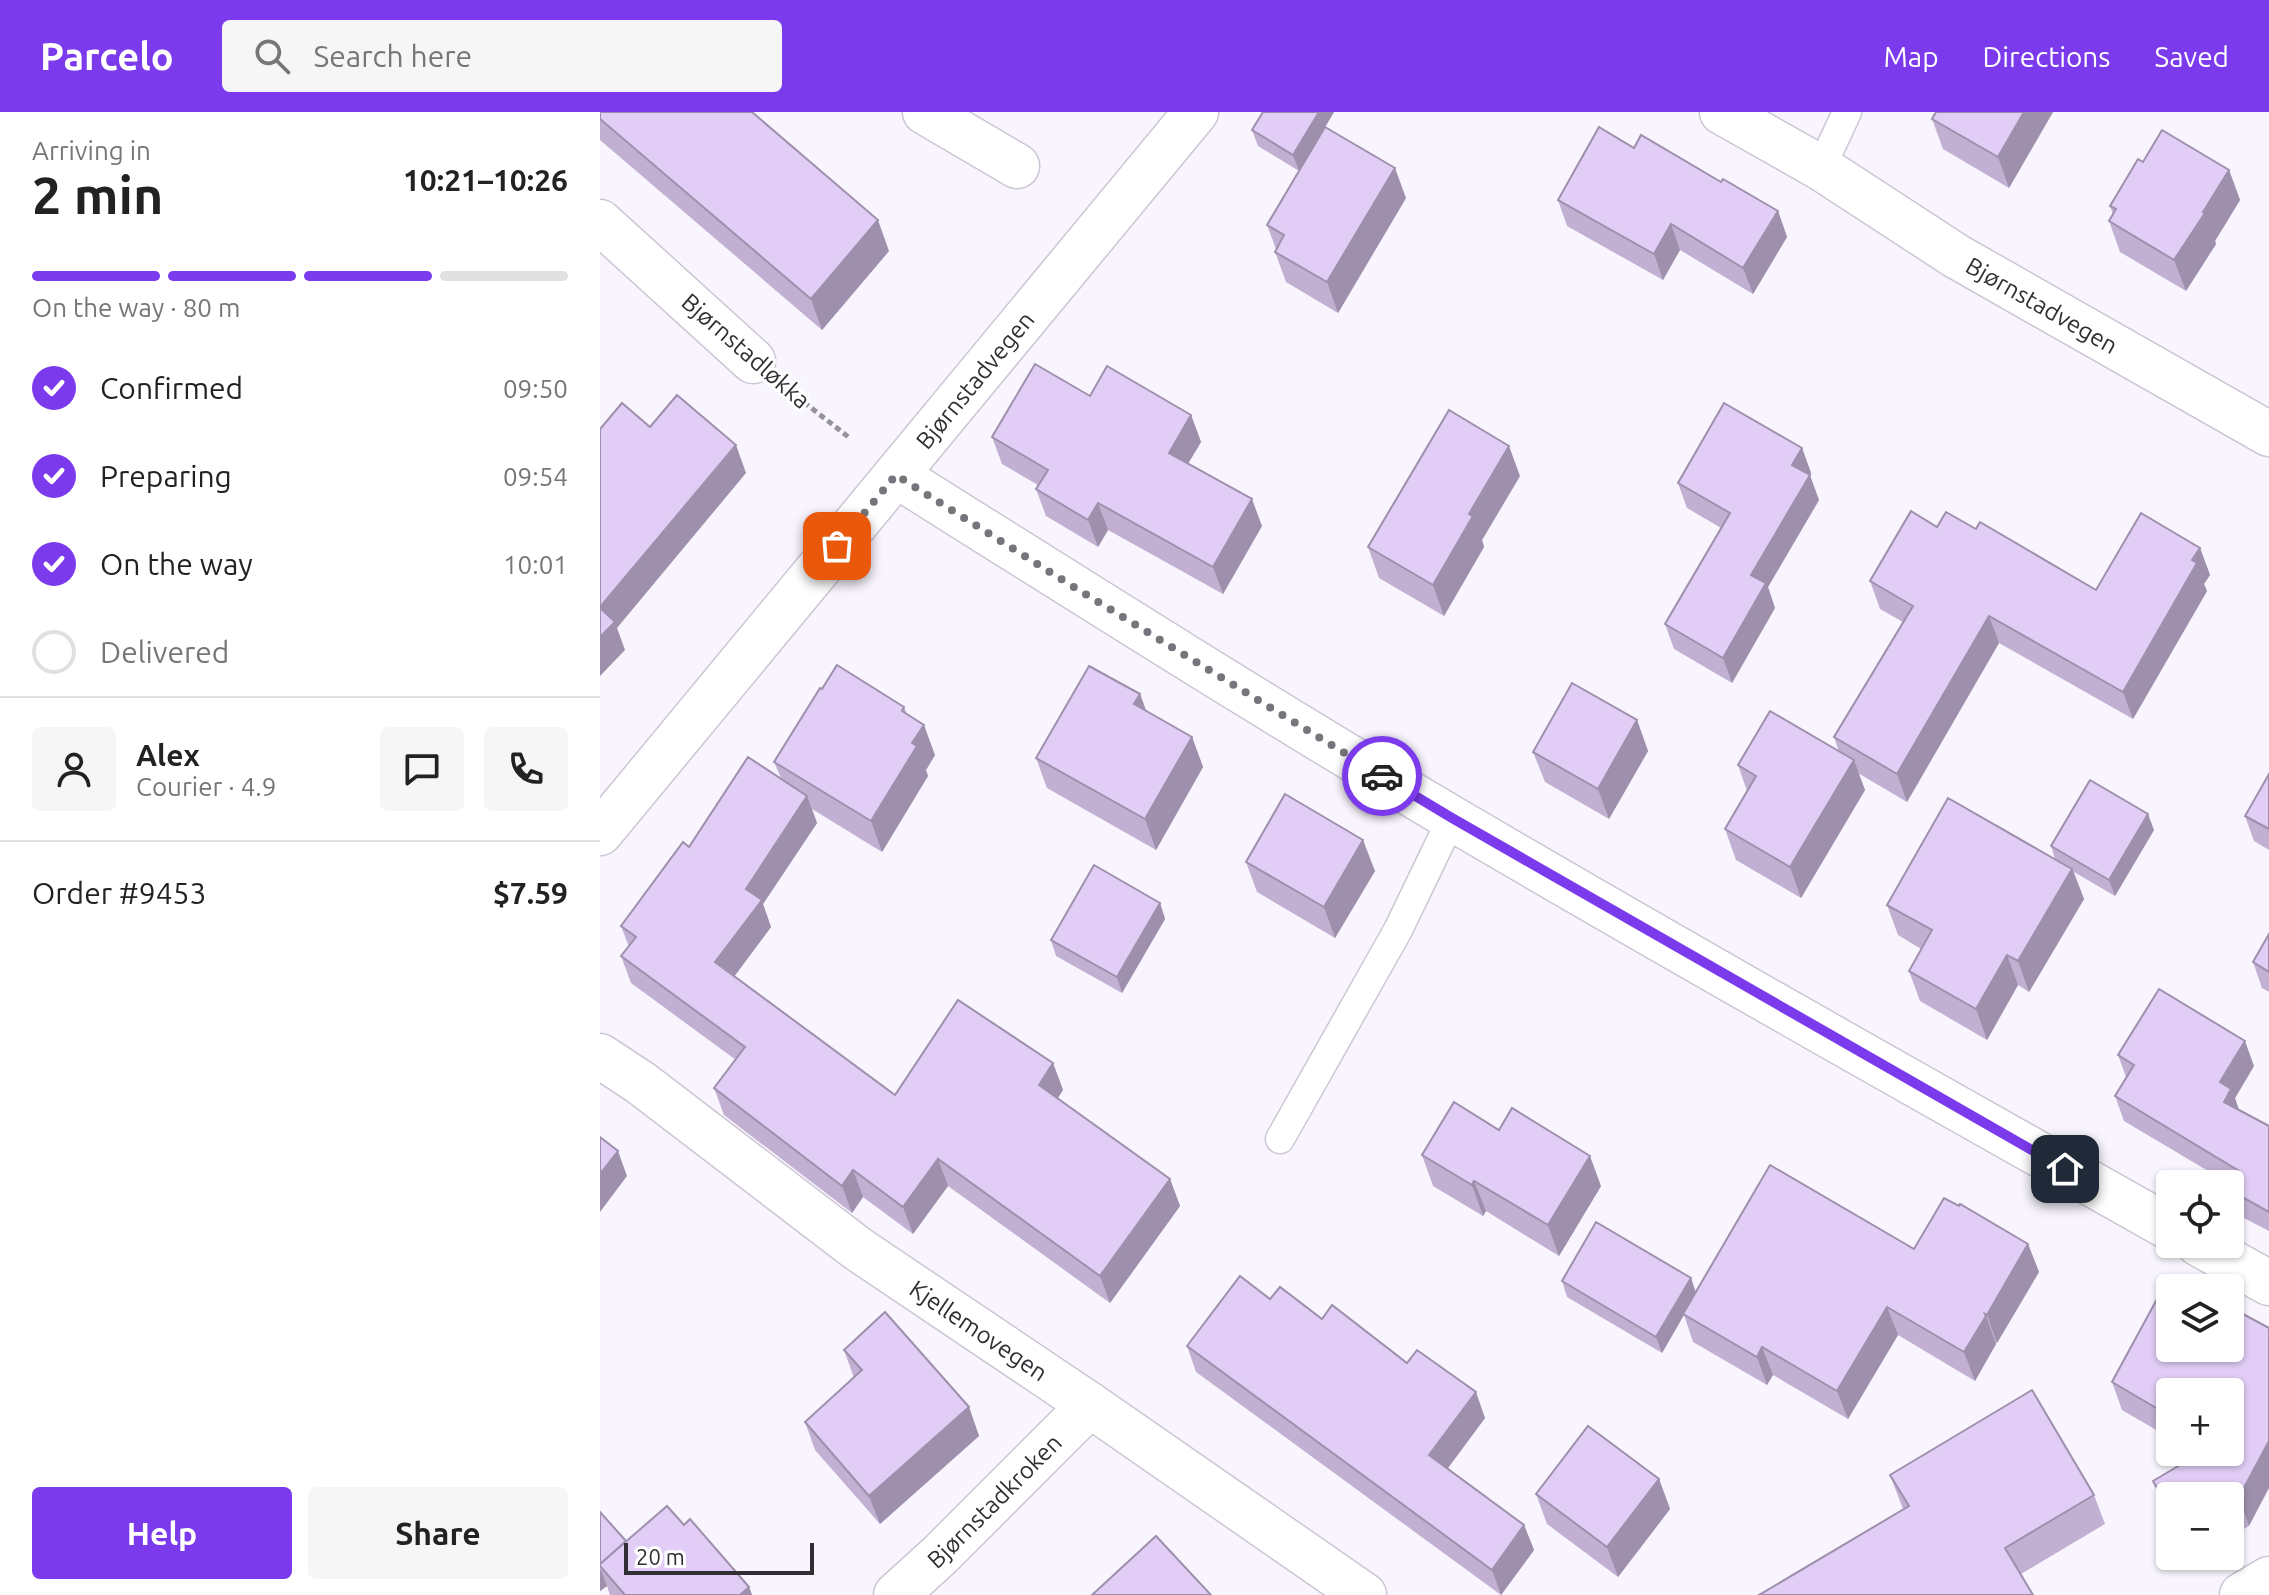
<!DOCTYPE html>
<meta charset="utf-8">
<style>
body{margin:0;font-family:Ubuntu,sans-serif;background:#f6f6f6;color:#222;height:100vh;display:flex;flex-direction:column;font-size:30px;white-space:nowrap}
*{box-sizing:border-box;margin:0}
p{font-size:26px;color:#767676}
.icon{flex:none;width:44px;height:44px;fill:none;stroke:currentColor;stroke-width:2;stroke-linecap:round;stroke-linejoin:round}
.map{position:relative;flex:1;overflow:hidden}
.sheet{display:flex;flex-direction:column;background:#fff;width:600px}
.sheet>*{flex:none}
.tools{position:absolute;left:1556px;top:1058px;display:grid;gap:16px}
.tools a{display:grid;place-items:center;width:88px;height:88px;border-radius:8px;background:#fff;box-shadow:0 2px 6px #0004;font-size:40px}
.scale{position:absolute;left:24px;bottom:20px;width:190px;box-sizing:border-box;padding-left:8px;border:4px solid #312f34;border-top:0;font-size:22px;line-height:28px;white-space:nowrap;color:#312f34;-webkit-text-stroke:6px #fff;paint-order:stroke}
.pin{position:absolute;display:grid;place-items:center;width:68px;height:68px;color:#fff;margin:-34px;border-radius:16px;box-shadow:0 4px 12px #0006}
.courier{position:absolute;display:grid;place-items:center;width:80px;height:80px;margin:-40px;border:6px solid #7c3aed;border-radius:50%;background:#fff;color:#222;box-shadow:0 2px 10px #0007}
.summary em{font-style:normal;font-weight:700}
.summary div{display:flex;flex-direction:column-reverse}
.summary{display:flex;align-items:center;justify-content:space-between;height:136px;padding:0 32px}
h1{font-size:52px;font-weight:700;line-height:60px}
.bar{display:grid;grid-template-columns:repeat(4,1fr);gap:12px 8px;align-content:center;height:96px;padding:0 32px}
.bar i{height:10px;border-radius:6px;background:#e0e0e0}
.bar .selected{background:#7c3aed}
.bar p{grid-column:span 4}
.line{display:flex;align-items:center;gap:20px;padding:0 32px;border-top:2px solid #e0e0e0}
.line div{flex:1}
.round{display:grid;place-items:center;flex:none;width:84px;height:84px;border-radius:8px;background:#f6f6f6}
ol{padding:0 32px;list-style:none}
li{display:flex;align-items:center;gap:24px;height:88px}
li p{margin-inline-start:auto}
li .icon{padding:8px;border-radius:50%;background:#7c3aed;color:#fff;stroke-width:4}
li:last-child{color:#767676}
li i{width:44px;height:44px;border:4px solid #e0e0e0;border-radius:50%}
.action{display:flex;gap:16px;margin-top:auto;padding:16px 32px}
.action a{flex:1;height:92px;border-radius:8px;background:#7c3aed;color:#fff;font-size:32px;font-weight:700;line-height:92px;text-align:center}
.action a+a{background:#f6f6f6;color:#222}
header{display:flex;align-items:center;gap:48px;box-sizing:border-box;height:112px;padding:0 40px;background:#7c3aed;color:#fff}
header strong{font-size:38px}
nav{display:flex;gap:44px;margin-inline-start:auto;font-size:28px}
.search{width:560px;height:72px;background:#f6f6f6;display:flex;align-items:center;gap:20px;box-sizing:border-box;padding:0 28px;border-radius:8px;color:#767676;font-size:30px}
main{display:flex;flex:1;min-height:0}
.map>svg:first-child{display:block}
.lines{fill:none;stroke-linecap:round;stroke-linejoin:round}
.lane-casing{stroke:#cdc6d4;stroke-width:31}
.street-casing{stroke:#cdc6d4;stroke-width:47}
.path{stroke:#959299;stroke-width:5;stroke-dasharray:6 4;stroke-linecap:butt}
.lane{stroke:#fff;stroke-width:28}
.street{stroke:#fff;stroke-width:44}
.wall{fill:#c2b0d3}
.shaded-wall{fill:#9e90ac}
.building{fill:#e1cdf5;stroke:#9e90ac;stroke-width:2}
.done{stroke:#77747b;stroke-width:8;stroke-dasharray:0 14.4}
.route{stroke:#7c3aed;stroke-width:10}
.labels{text-anchor:middle;dominant-baseline:central;stroke-width:6;stroke-linejoin:round;paint-order:stroke}
.street-label{font-size:24px;fill:#312f34;stroke:#fff}
</style>
<header>
<strong>Parcelo</strong>
<div class="search"><svg class="icon" aria-label="search" viewBox="0 0 24 24"><circle cx="10" cy="10" r="6"/><path d="M15 15l6 6"/></svg>Search here</div>
<nav><a>Map</a><a>Directions</a><a>Saved</a></nav>
</header>
<main>
<section class="sheet">
<div class="summary"><div><h1>2 min</h1><p>Arriving in</p></div><em>10:21–10:26</em></div>
<div class="bar"><i class="selected"></i><i class="selected"></i><i class="selected"></i><i></i><p>On the way · 80 m</p></div>
<ol>
<li><svg class="icon" aria-label="check" viewBox="0 0 24 24"><path d="M5 12l5 5 9-10"/></svg>Confirmed<p>09:50</p></li>
<li><svg class="icon" aria-label="check" viewBox="0 0 24 24"><path d="M5 12l5 5 9-10"/></svg>Preparing<p>09:54</p></li>
<li><svg class="icon" aria-label="check" viewBox="0 0 24 24"><path d="M5 12l5 5 9-10"/></svg>On the way<p>10:01</p></li>
<li><i></i>Delivered</li>
</ol>
<div class="line" style="height:144px"><a class="round"><svg class="icon" aria-label="person" viewBox="0 0 24 24"><circle cx="12" cy="8" r="4"/><path d="M4 21q1-7 8-7t8 7"/></svg></a><div><b>Alex</b><p>Courier · 4.9</p></div><a class="round"><svg class="icon" aria-label="chat" viewBox="0 0 24 24"><path d="M4 5h16v11H9l-5 4z"/></svg></a><a class="round"><svg class="icon" aria-label="phone" viewBox="0 0 24 24"><path d="M5 4h4l2 5-3 2q2 4 5 5l2-3 5 2v4C11 20 4 13 5 4z"/></svg></a></div>
<div class="line" style="height:104px"><div>Order #9453</div><b>$7.59</b></div>
<div class="action"><a>Help</a><a>Share</a></div>
</section>
<div class="map">
<svg width="1669" height="1483" viewBox="0 0 1669 1483">
<rect width="100%" height="100%" fill="#f9f5fe"/>
<g class="lines">
<defs>
<g id="lane">
<polyline points="1221,56 1247,0"/>
<polyline points="680,1027 798,818 852,706"/>
</g>
<g id="street">
<polyline points="325,0 417,54"/>
<path id="s1" d="M1122,0L1221,56L1356,144L1669,322"/>
<polyline points="0,110 153,249"/>
<path d="M296,363C480,479 665,596 853,707C1090,846 1330,981 1570,1116"/>
<path id="s2" d="M0,721L596,0"/>
<path id="s3" d="M0,944L41,971L258,1137L490,1293L764,1483"/>
<polyline points="1599,1132 1669,1171"/>
<path id="s4" d="M296,1483L340,1443L490,1293"/>
<polyline points="1642,1483 1669,1467"/>
</g>
</defs>
<use href="#lane" class="lane-casing"/>
<use href="#street" class="street-casing"/>
<polyline class="path" points="196,284 251,327"/>
<use href="#lane" class="lane"/>
<use href="#street" class="street"/>
</g>
<g class="wall">
<polygon points="0,0 289,139 222,218 0,28"/>
<polygon points="663,0 734,0 725,15 806,86 738,201 686,170 675,140 676,137 667,113 699,59 658,34 652,18"/>
<polygon points="1453,0 1409,76 1343,37 1332,7"/>
<polygon points="1034,36 1121,70 1178,99 1187,125 1153,182 1080,138 1063,168 967,114 958,88"/>
<polygon points="1543,50 1629,58 1640,88 1615,129 1616,132 1586,179 1520,140 1509,109 1513,102 1510,94"/>
<polygon points="490,284 591,303 601,330 588,352 662,414 623,482 508,418 498,435 446,404 436,377 438,373 402,352 392,325"/>
<polygon points="1202,336 1211,361 1209,363 1219,388 1168,475 1175,496 1132,571 1074,537 1065,512 1121,416 1087,396 1078,371"/>
<polygon points="920,364 882,428 884,435 844,504 779,466 768,435"/>
<polygon points="1337,415 1376,417 1496,478 1600,436 1610,463 1604,472 1607,479 1533,607 1399,531 1307,690 1258,661 1265,678 1201,786 1136,748 1125,717 1147,679 1138,653 1239,640 1234,625 1303,510 1280,497 1270,469"/>
<polygon points="222,577 304,595 307,602 335,643 326,658 328,664 282,740 212,697 217,711 163,792 171,815 134,864 295,983 453,951 463,978 458,986 570,1067 580,1094 510,1191 348,1074 313,1122 263,1085 252,1101 124,1003 114,976 136,948 31,871 21,844 29,835 21,814 89,735 181,666 174,650"/>
<polygon points="540,582 546,598 592,625 603,655 556,738 447,676 436,646"/>
<polygon points="1037,608 1048,639 1009,707 945,670 933,640"/>
<polygon points="1669,662 1669,738 1654,729 1645,704"/>
<polygon points="1554,718 1515,784 1474,760 1484,787 1429,880 1418,873 1387,928 1320,889 1309,859 1321,837 1298,823 1287,793 1455,747 1451,734"/>
<polygon points="646,750 775,759 735,826 657,780"/>
<polygon points="560,791 565,807 522,881 456,844 451,828"/>
<polygon points="1669,822 1669,880 1662,876 1653,850"/>
<polygon points="1518,943 1654,954 1635,986 1639,998 1669,1014 1669,1119 1638,1103 1630,1080 1631,1074 1630,1072 1524,1009 1515,984 1526,965"/>
<polygon points="899,1018 1001,1074 959,1144 886,1099 883,1104 833,1074 822,1043"/>
<polygon points="1428,1132 1439,1160 1397,1231 1396,1230 1396,1232 1375,1269 1298,1223 1248,1307 1173,1263 1167,1273 1093,1230 1084,1203 1062,1241 967,1185 962,1169 1091,1166 1096,1180 1314,1137"/>
<polygon points="670,1187 722,1207 807,1251 885,1306 848,1356 924,1413 934,1438 901,1483 596,1260 587,1234"/>
<polygon points="1630,1236 1649,1414 1630,1425 1630,1384 1570,1384 1570,1409 1563,1398 1553,1369 1598,1343 1594,1340 1630,1340 1570,1280 1570,1326 1522,1298 1512,1270"/>
<polygon points="244,1238 369,1295 379,1324 280,1412 215,1338 205,1310 254,1266"/>
<polygon points="1290,1363 1494,1383 1505,1412 1421,1462 1303,1397"/>
<polygon points="1059,1367 1070,1397 1018,1465 947,1412 936,1382"/>
<polygon points="0,1400 26,1429 84,1413 149,1475 152,1483 10,1483 7,1474 0,1479"/>
</g>
<g class="shaded-wall">
<polygon points="719,0 734,0 699,59 693,43"/>
<polygon points="1424,0 1453,0 1409,76 1398,45"/>
<polygon points="795,56 806,86 738,201 727,170"/>
<polygon points="1629,58 1640,88 1615,129 1616,132 1586,179 1574,148"/>
<polygon points="1178,99 1187,125 1153,182 1143,156"/>
<polygon points="278,108 289,139 222,218 211,187"/>
<polygon points="1071,112 1080,138 1063,168 1054,142"/>
<polygon points="591,303 601,330 578,368 569,341"/>
<polygon points="136,333 146,361 17,516 25,538 0,564 0,495"/>
<polygon points="909,334 920,364 882,428 884,435 844,504 833,473 869,402"/>
<polygon points="1202,336 1211,361 1201,378 1192,353"/>
<polygon points="1210,363 1219,388 1168,475 1175,496 1132,571 1123,546 1151,463"/>
<polygon points="652,387 662,414 623,482 613,455"/>
<polygon points="498,391 508,418 498,435 488,408"/>
<polygon points="1600,436 1610,463 1604,472 1607,479 1533,607 1523,580"/>
<polygon points="1389,504 1399,531 1307,690 1297,662"/>
<polygon points="540,582 551,613 534,592"/>
<polygon points="1037,608 1048,639 1009,707 998,677"/>
<polygon points="324,613 335,643 326,658 328,664 282,740 271,709 312,631"/>
<polygon points="592,625 603,655 556,738 545,707"/>
<polygon points="1254,648 1265,678 1201,786 1190,755"/>
<polygon points="207,684 217,711 163,792 171,815 125,877 115,850 146,777"/>
<polygon points="1548,702 1554,718 1515,784 1509,768"/>
<polygon points="763,728 775,759 735,826 724,795"/>
<polygon points="1472,757 1484,787 1429,880 1418,849"/>
<polygon points="560,791 565,807 522,881 517,865"/>
<polygon points="1407,843 1418,873 1387,928 1376,897"/>
<polygon points="1645,929 1654,954 1635,986 1640,1002 1624,990 1620,970"/>
<polygon points="453,951 463,978 449,999 439,973"/>
<polygon points="18,1039 27,1064 0,1100 0,1062"/>
<polygon points="990,1044 1001,1074 959,1144 948,1113"/>
<polygon points="338,1047 348,1074 313,1122 303,1095"/>
<polygon points="253,1058 263,1085 252,1101 242,1074"/>
<polygon points="570,1067 580,1094 510,1191 500,1164"/>
<polygon points="874,1069 886,1099 883,1104 872,1073"/>
<polygon points="1428,1132 1439,1160 1397,1231 1387,1203"/>
<polygon points="1091,1166 1096,1182 1062,1241 1056,1225"/>
<polygon points="1287,1195 1298,1223 1248,1307 1237,1279"/>
<polygon points="1386,1204 1396,1232 1375,1269 1364,1240"/>
<polygon points="1162,1235 1173,1263 1167,1273 1157,1245"/>
<polygon points="876,1280 885,1306 839,1368 829,1343"/>
<polygon points="369,1295 379,1324 280,1412 269,1384"/>
<polygon points="1669,1329 1669,1376 1649,1414 1639,1385"/>
<polygon points="1059,1367 1070,1397 1018,1465 1007,1435"/>
<polygon points="924,1413 934,1438 901,1483 892,1458"/>
<polygon points="0,1458 1,1458 7,1474 0,1479"/>
<polygon points="149,1475 152,1483 140,1483"/>
</g>
<g class="building">
<polygon points="0,0 152,0 278,108 211,187 0,7"/>
<polygon points="663,0 719,0 693,43 652,18"/>
<polygon points="1336,0 1424,0 1398,45 1332,7"/>
<polygon points="725,15 795,56 727,170 675,140 684,123 667,113"/>
<polygon points="999,15 1034,36 1041,23 1121,70 1123,67 1178,99 1143,156 1071,112 1054,142 958,88"/>
<polygon points="1562,18 1629,58 1603,100 1605,101 1574,148 1509,109 1516,97 1510,94 1538,47 1543,50"/>
<polygon points="435,252 490,284 507,254 591,303 569,341 652,387 613,455 498,391 488,408 436,377 448,358 392,325"/>
<polygon points="77,283 136,333 0,495 0,317 22,291 50,315"/>
<polygon points="1124,291 1202,336 1192,353 1210,363 1151,463 1166,471 1123,546 1065,512 1130,401 1078,371"/>
<polygon points="849,298 909,334 869,402 873,404 833,473 768,435"/>
<polygon points="1311,399 1337,415 1346,400 1376,417 1380,410 1496,478 1541,401 1600,436 1592,448 1597,451 1523,580 1389,504 1297,662 1234,625 1313,494 1270,469"/>
<polygon points="0,496 15,510 0,525"/>
<polygon points="237,553 304,595 302,599 324,613 312,631 317,634 271,709 174,650 220,576 222,577"/>
<polygon points="489,554 540,582 534,592 592,625 545,707 436,646"/>
<polygon points="972,571 1037,608 998,677 933,640"/>
<polygon points="1170,599 1254,648 1190,755 1125,717 1156,664 1138,653"/>
<polygon points="148,645 207,684 146,777 162,788 115,850 295,983 358,888 453,951 439,973 570,1067 500,1164 338,1047 303,1095 253,1058 242,1074 114,976 145,935 21,844 36,825 21,814 83,730 89,735"/>
<polygon points="1669,662 1669,717 1645,704"/>
<polygon points="1490,668 1548,702 1509,768 1451,734"/>
<polygon points="685,682 763,728 724,795 646,750"/>
<polygon points="1348,686 1472,757 1418,849 1407,843 1376,897 1309,859 1332,818 1287,793"/>
<polygon points="494,753 560,791 517,865 451,828"/>
<polygon points="1669,822 1669,860 1653,850"/>
<polygon points="1559,877 1645,929 1620,970 1631,977 1624,990 1669,1014 1669,1100 1630,1078 1639,1059 1515,984 1534,953 1518,943"/>
<polygon points="854,990 899,1018 912,996 990,1044 948,1113 874,1069 872,1073 822,1043"/>
<polygon points="0,1025 18,1039 0,1062"/>
<polygon points="1170,1053 1314,1137 1344,1086 1359,1094 1360,1092 1428,1132 1387,1203 1385,1202 1386,1204 1364,1240 1287,1195 1237,1279 1162,1235 1157,1245 1083,1202"/>
<polygon points="996,1110 1091,1166 1056,1225 962,1169"/>
<polygon points="1570,1163 1595,1176 1570,1176 1570,1236 1630,1236 1630,1195 1669,1216 1669,1329 1639,1385 1630,1390 1630,1384 1570,1384 1570,1398 1553,1369 1602,1340 1630,1340 1630,1280 1570,1280 1570,1304 1512,1270"/>
<polygon points="640,1164 670,1187 680,1175 722,1207 732,1193 807,1251 817,1238 876,1280 829,1343 924,1413 892,1458 587,1234"/>
<polygon points="285,1200 369,1295 269,1384 205,1310 262,1258 244,1238"/>
<polygon points="1432,1278 1494,1383 1405,1436 1433,1483 1159,1483 1309,1394 1290,1363"/>
<polygon points="988,1314 1059,1367 1007,1435 936,1382"/>
<polygon points="67,1394 84,1413 90,1407 149,1475 140,1483 25,1483 0,1454 0,1452"/>
<polygon points="0,1400 26,1429 0,1452"/>
<polygon points="556,1424 611,1483 492,1483"/>
</g>
<g class="lines">
<polyline class="done" points="237,434 296,363 469,472 782,664"/>
<polyline class="route" points="782,664 852,706 1465,1057"/>
</g>
<g class="labels">
<g class="street-label">
<text stroke="none"><textPath href="#s1" startOffset="374">Bjørnstadvegen</textPath></text>
<text transform="translate(146 239) rotate(41)">Bjørnstadløkka</text>
<text stroke="none"><textPath href="#s2" startOffset="588">Bjørnstadvegen</textPath></text>
<text stroke="none"><textPath href="#s3" startOffset="468">Kjellemovegen</textPath></text>
<text stroke="none"><textPath href="#s4" startOffset="136">Bjørnstadkroken</textPath></text>
</g>
</g>
</svg>
<div class="tools">
<a><svg class="icon" aria-label="locate" viewBox="0 0 24 24"><circle cx="12" cy="12" r="6"/><path d="M12 2v4M12 18v4M2 12h4M18 12h4"/></svg></a>
<a><svg class="icon" aria-label="layers" viewBox="0 0 24 24"><path d="M12 4l9 5-9 5-9-5zM3 14l9 5 9-5"/></svg></a>
<a>+</a>
<a>−</a>
</div>
<div class="scale">20 m</div>
<div class="pin" style="left:237px;top:434px;background:#ea580c"><svg class="icon" aria-label="bag" viewBox="0 0 24 24"><path d="M5 8h14l-1 12H6zM9 8a3 3 0 0 1 6 0"/></svg></div>
<div class="pin" style="left:1465px;top:1057px;background:#1f2937"><svg class="icon" aria-label="home" viewBox="0 0 24 24"><path d="M3 11l9-7 9 7M6 9v11h12V9"/></svg></div>
<div class="courier" style="left:782px;top:664px"><svg class="icon" aria-label="car" viewBox="0 0 24 24"><path d="M5 17H2v-5l4-1 3-4h7l3 4 3 1v5h-3M9 17h6M6 11h13"/><circle cx="7" cy="17" r="2"/><circle cx="17" cy="17" r="2"/></svg></div>
</div>
</main>
